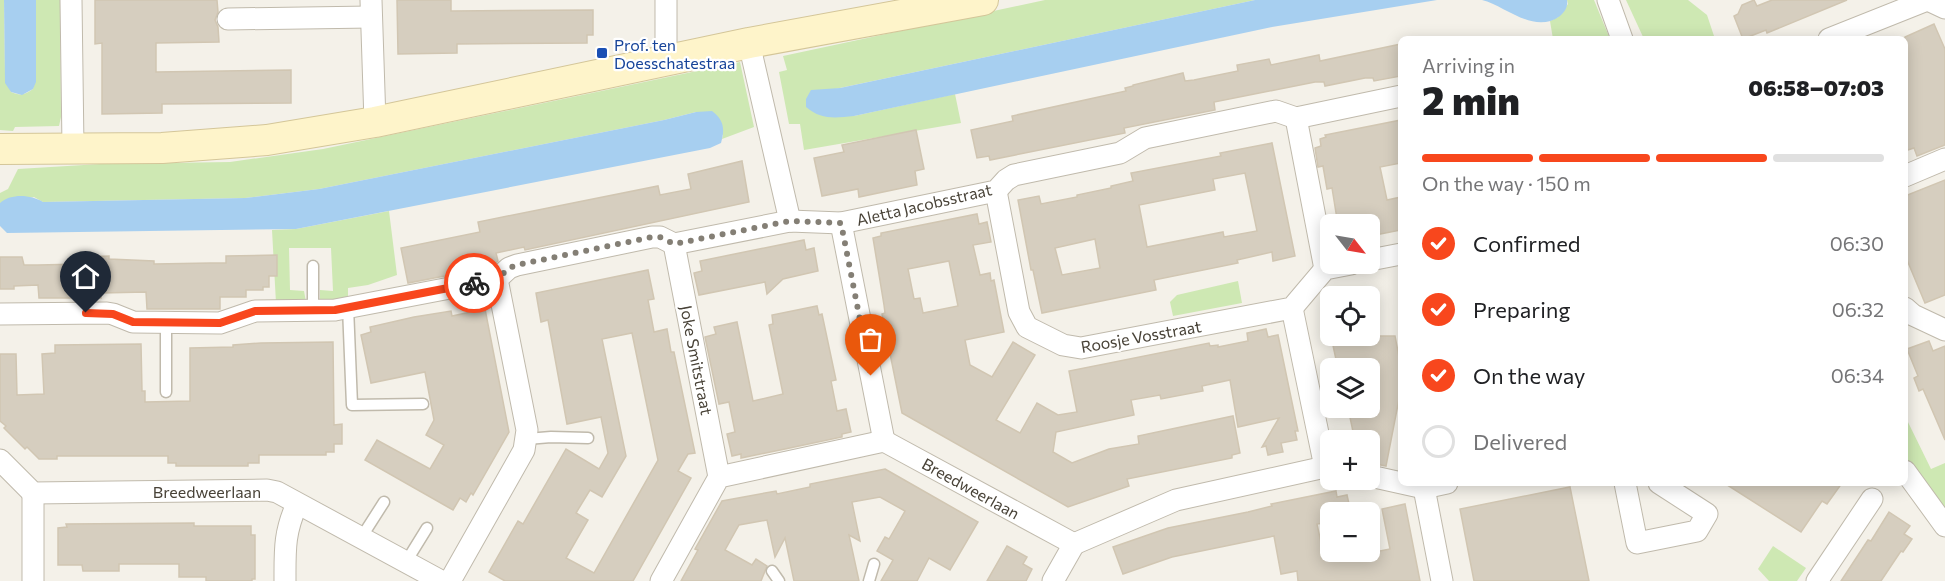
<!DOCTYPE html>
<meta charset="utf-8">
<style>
body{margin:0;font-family:Commissioner,sans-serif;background:#f2f2f2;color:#202124;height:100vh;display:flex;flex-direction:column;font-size:22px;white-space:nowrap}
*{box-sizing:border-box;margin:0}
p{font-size:20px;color:#757577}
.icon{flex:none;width:33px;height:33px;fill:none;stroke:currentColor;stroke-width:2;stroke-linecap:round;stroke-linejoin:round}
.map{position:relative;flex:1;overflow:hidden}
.panel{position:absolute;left:1398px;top:36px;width:510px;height:450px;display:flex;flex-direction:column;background:#fff;border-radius:9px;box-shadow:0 3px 15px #0003}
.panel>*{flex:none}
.needle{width:39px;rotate:121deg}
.fabs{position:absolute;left:1320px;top:214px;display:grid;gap:12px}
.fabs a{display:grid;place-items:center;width:60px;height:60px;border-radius:9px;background:#fff;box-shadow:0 3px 15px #0003;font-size:30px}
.pin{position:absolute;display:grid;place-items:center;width:51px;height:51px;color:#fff;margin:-62px -26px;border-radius:50% 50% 50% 0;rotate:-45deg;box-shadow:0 0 6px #0007}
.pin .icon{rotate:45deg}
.courier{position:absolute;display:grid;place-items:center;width:60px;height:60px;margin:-30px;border:4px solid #f8471d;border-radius:50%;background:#fff;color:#222;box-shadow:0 2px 8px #0007}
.head em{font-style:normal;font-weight:800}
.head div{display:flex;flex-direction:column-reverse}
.head{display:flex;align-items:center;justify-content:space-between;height:102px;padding:0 24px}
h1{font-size:39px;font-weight:800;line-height:45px}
.bar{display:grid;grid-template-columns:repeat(4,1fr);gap:9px 6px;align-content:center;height:72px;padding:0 24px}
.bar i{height:8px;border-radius:4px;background:#e0e0e0}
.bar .selected{background:#f8471d}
.bar p{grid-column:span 4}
ol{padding:0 24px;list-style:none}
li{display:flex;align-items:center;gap:18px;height:66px}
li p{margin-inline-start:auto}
li .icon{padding:6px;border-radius:50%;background:#f8471d;color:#fff;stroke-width:4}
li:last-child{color:#757577}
li i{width:33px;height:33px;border:3px solid #e0e0e0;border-radius:50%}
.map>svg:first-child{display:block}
.green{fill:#cee8b3}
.water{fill:#a7cff0}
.building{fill:#d6cebf;stroke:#d1c6b2;stroke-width:1.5;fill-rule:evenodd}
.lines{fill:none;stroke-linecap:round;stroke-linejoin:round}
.lane-casing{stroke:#c0baac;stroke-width:13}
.street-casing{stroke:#c0baac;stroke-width:23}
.secondary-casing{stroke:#d4c699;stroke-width:32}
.lane{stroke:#fff;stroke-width:10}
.street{stroke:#fff;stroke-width:21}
.secondary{stroke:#fef4ca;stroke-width:30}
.done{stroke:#847f75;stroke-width:6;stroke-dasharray:0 10.8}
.route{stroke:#f8471d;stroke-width:8}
.transit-dot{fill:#1a4fb4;stroke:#fff;stroke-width:2}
.labels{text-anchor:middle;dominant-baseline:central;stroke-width:4.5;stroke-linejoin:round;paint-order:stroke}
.transit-label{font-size:16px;fill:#164399;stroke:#fff;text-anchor:start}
.street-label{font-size:16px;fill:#484237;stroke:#fff}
</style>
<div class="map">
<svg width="1945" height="581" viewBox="0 0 1945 581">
<rect width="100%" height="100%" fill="#f4f1e9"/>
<g class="green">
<path d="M0,0H4L5,74L11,92C20,96 25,95 33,89L36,65V0H60L61,117L59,126L15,127L13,131L0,130Z"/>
<polygon points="1045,0 1255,0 835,89 854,116 955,94 961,123 804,150 800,124 789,124 779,72 787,70 783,56"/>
<polygon points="1567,0 1594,0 1610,39 1553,39 1550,21 1558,17 1568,4"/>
<polygon points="1626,0 1688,0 1707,15 1715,39 1644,39"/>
<polygon points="740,62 754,127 722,139 723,135 696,112 664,120 319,189 245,198 43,202 34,197 0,203 0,193 8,189 18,169 100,164 230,162 323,149"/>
<polygon points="389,211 397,275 368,285 348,288 348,301 320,302 320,290 333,291 331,248 289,248 290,290 304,291 306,302 276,303 272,230 296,229"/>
<polygon points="1238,281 1242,303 1173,316 1170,302 1177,295"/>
<polygon points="1905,416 1931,469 1945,463 1945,514 1905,460"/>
<polygon points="1773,546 1806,568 1797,581 1769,581 1758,569"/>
</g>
<g class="water">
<polygon points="4,0 36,0 36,82 33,89 22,95 11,92 5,83"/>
<path d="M1255,0H1437L1272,27L854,116C835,118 821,120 806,107V99L811,90L840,88Z"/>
<path d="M1482,0H1567C1568,7 1565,12 1560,16C1534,35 1506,6 1482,0Z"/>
<path d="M712,111C724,120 725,129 721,143L710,148L296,229L7,233L0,226V203C12,193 31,195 43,202L245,198L319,189L664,120L696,112Z"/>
</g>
<g class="building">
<polygon points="95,0 217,0 218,12 215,20 218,27 219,42 156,43 156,72 291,70 291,103 162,104 162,113 102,114 102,43 95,44"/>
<polygon points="397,0 451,0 451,11 593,10 593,35 587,35 587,43 457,44 457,53 398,54"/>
<polygon points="1754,0 1757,6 1772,0 1847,0 1767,33 1766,30 1743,39 1734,16 1738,14 1742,5"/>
<polygon points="1934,24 1945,49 1945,145 1917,156 1914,148 1905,151 1905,37"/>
<polygon points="1401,44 1401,76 1374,81 1373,78 1365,78 1325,86 1324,82 1315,82 1214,102 1215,110 1124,128 1125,133 990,160 989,156 977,158 971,130 1013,121 1012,116 1126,91 1125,88 1133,86 1133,85 1183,73 1185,81 1194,80 1238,71 1237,65 1269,59 1271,65 1319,55 1320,61"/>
<polygon points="1401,120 1401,163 1380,167 1387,200 1401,197 1401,230 1370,236 1370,225 1338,225 1332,188 1327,189 1323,166 1318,167 1315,148 1321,146 1320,139 1326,137 1325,135"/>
<polygon points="916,130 924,169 915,171 917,185 859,197 858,189 822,196 814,158 844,152 842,145"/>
<path d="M1272,143L1295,256L1273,261L1272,252L1237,260L1238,263L1154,280L1156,290L1042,313L1033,270H1031L1018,200L1039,196L1041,204L1077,197V195L1111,188V186L1133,181L1131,173L1221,156L1220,153ZM1245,173L1257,231L1224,237L1223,232L1147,247L1139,205L1215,190L1213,179ZM1095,239L1100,268L1062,275L1055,248Z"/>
<polygon points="742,161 749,202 525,250 524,247 496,253 498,261 491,267 408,283 401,248 480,232 478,222 658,186 660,195 691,189 688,174"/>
<polygon points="1945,180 1945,295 1925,303 1905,255 1905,196"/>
<path d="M977,214L979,224L987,222L991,242L973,245L980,275L990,273L991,281L994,280L1004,332L965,340L970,365L992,377L1013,342L1035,355L996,420L1020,433L1037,403L1058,415L1077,412L1069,371L1209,343L1210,346L1218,345V347L1248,341L1247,333L1266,329L1268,337L1278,335L1298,431H1295L1297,440L1281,443L1283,452L1268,455L1266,446L1262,447L1279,418L1238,427L1230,380L1202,386L1203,391L1161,399L1160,395L1131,400L1134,415L1056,432L1053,452L1072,463L1109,449L1139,444L1138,436L1233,416L1240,453L1232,455V458L1127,479L1129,486L1068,507L902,413L882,314L885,313L884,305L873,238L881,236V233ZM949,261L958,306L923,313L920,298L914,299L908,269Z"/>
<polygon points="804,240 806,250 814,248 818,271 783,279 767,294 765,282 699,295 694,273 702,271 700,261"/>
<polygon points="277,255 277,276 269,276 269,287 263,287 263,290 246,290 246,297 220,297 220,309 147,309 146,292 101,293 101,298 39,298 38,285 14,286 14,289 0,289 0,257 22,257 24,265 38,265 81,264 81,257 109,256 109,259 154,261 154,264 211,263 226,263 226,256"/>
<path d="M648,270L654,299L648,300L654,332L667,329L671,352H674L695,453L688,454L678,471L691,478L633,581H505L489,572L518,521L523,524L566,449L599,469L608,453L601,417L567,424L548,320L541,322L536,293ZM632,333L658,460L594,573L566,558L588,520L576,513L590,490L602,497L626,456L602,339Z"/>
<polygon points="817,306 819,315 822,314 836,380 831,381 837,411 846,409 851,432 842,434 842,437 785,449 741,458 741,454 732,456 727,434 735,432 729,402 719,404 705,337 716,334 714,327 737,322 753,401 783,394 769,325 773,324 772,315"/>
<polygon points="485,309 509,432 473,495 471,493 466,502 460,498 453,510 365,460 377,440 430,469 444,445 426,435 434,420 425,372 371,383 361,335 371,332 370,327 414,317 451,311 452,316"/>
<polygon points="1331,336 1395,336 1401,367 1401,389 1386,466 1371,463 1374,448 1370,449 1370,441 1355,441 1348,408 1370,408 1370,369 1338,369"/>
<polygon points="1929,341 1933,351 1945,346 1945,440 1923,389 1919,391 1914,378 1918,376 1907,349"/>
<polygon points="333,342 334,425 342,424 342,444 334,444 334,452 326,452 326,455 259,455 259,463 248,463 248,466 176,466 176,463 168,463 168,456 57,456 57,459 39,459 27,447 25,449 4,428 6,426 0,421 0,354 16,354 17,395 44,394 42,354 55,353 55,345 141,344 142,391 145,391 145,402 190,401 190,348 233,347 233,345 261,343"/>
<polygon points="885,469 978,522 950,570 929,558 917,581 881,581 893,560 877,551 885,537 889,539 905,511 880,497 852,502 860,541 849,535 859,581 794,581 785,538 775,557 767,520 739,525 725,550 752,565 756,559 767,566 761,581 681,581 698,550 695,549 722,501 776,491 777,494 810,487 810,484"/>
<polygon points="1724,483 1842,483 1827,504 1822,501 1801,532"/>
<polygon points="1570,487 1589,581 1474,581 1460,509"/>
<polygon points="1336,491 1337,497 1347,495 1351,513 1330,513 1330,522 1317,524 1323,552 1375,552 1390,549 1382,509 1405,504 1420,581 1298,581 1297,571 1281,574 1274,536 1172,557 1123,574 1113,547 1168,528 1248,512 1272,506 1271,504"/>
<polygon points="1889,512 1910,526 1904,534 1912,539 1903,552 1901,551 1881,581 1841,581 1868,540 1871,541"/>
<polygon points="194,523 194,526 251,526 251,535 255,535 255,579 252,579 252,581 206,581 206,577 179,577 179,564 119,564 119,571 83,571 82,565 58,565 58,528 67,527 66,524"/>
<polygon points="1007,546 1027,557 1023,564 1032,569 1026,581 987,581"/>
</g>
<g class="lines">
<defs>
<g id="lane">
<polyline points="313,266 313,310"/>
<polyline points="348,307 352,405 423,404"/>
<polyline points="166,322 166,392"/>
<polyline points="527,439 551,437 588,438"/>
<polyline points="361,538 384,502"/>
<polyline points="406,562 427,528"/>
<polyline points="772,571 779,581"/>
<polyline points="869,581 874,564"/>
</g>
<g id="street">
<polyline points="71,0 73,147"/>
<polyline points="371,0 375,122"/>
<polyline points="666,0 666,61"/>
<polyline points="1608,0 1622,39"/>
<polyline points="1928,0 1945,8"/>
<polyline points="228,19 371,17"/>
<polyline points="1829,39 1927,0"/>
<polyline points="749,43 790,221"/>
<polyline points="1296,118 1325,269"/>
<polyline points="1905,176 1945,159"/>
<polyline points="996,191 1019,312 1027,327 1063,345 1081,348 1292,308 1325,269 1351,264"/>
<polyline points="841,223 884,441"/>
<polyline points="674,244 719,477"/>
<polyline points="1370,260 1401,254"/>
<polyline points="1292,308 1325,467"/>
<polyline points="1905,308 1913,315 1945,330"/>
<polyline points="0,314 107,313 113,314 133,322 220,323 255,311 335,310 497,279 509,268 517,265 652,237 660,237 674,244 790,221 841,223 996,191 1006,180 1014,175 1120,153 1145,138 1276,111 1296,118 1401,96"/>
<polyline points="0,460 33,493 267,490 277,492 441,581"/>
<polyline points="1905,471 1945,526"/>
<polyline points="1370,476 1424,488 1447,483"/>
<polyline points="1625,483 1637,543 1697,531 1707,514 1659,483"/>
<polyline points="1424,488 1442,581"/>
<polyline points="33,493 33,581"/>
<path d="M285,581C285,550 284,533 297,504"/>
<polyline points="450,581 524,450 527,430 497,279"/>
<polyline points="661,581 719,477 884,441 1074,544 1176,500 1325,467 1330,468"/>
<polyline points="1053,581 1074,544"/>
<polyline points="1817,581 1872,499"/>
</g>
<polyline id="secondary" points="0,149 162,148 267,140 375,122 749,43 983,0"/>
</defs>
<use href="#lane" class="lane-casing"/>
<use href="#street" class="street-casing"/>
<use href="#secondary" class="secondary-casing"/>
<use href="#lane" class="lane"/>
<use href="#street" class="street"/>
<use href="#secondary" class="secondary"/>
</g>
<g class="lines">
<polyline class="done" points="474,283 497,279 509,268 517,265 652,237 660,237 674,244 790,221 841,223 871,376"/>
<polyline class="route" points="86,313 113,314 133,322 220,323 255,311 335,310 474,283"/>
</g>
<rect class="transit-dot" x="596" y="47" width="12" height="12" rx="3"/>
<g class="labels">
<g class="transit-label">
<text x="614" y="44">Prof. ten<tspan x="614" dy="18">Doesschatestraa</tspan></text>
</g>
<g class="street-label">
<text transform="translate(924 204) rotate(-13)">Aletta Jacobsstraat</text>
<text transform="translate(1141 336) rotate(-10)">Roosje Vosstraat</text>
<text transform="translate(697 360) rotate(79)">Joke Smitstraat</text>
<text transform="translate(971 488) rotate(29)">Breedweerlaan</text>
<text x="207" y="491">Breedweerlaan</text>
</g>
</g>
</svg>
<div class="fabs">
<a><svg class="needle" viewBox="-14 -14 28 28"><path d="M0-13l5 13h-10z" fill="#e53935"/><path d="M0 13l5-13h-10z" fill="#757577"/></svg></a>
<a><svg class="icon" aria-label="locate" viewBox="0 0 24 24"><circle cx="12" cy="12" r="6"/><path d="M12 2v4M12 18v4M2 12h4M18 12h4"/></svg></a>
<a><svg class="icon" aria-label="layers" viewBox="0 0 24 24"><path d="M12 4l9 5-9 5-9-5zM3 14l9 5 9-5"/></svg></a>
<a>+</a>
<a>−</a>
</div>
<div class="pin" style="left:871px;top:376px;background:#ea580c"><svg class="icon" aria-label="bag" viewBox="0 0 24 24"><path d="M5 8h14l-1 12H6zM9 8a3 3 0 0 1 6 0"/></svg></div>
<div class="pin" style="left:86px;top:313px;background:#1f2937"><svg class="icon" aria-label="home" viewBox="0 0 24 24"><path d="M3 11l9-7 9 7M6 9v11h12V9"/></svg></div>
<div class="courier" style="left:474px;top:283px"><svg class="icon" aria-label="bike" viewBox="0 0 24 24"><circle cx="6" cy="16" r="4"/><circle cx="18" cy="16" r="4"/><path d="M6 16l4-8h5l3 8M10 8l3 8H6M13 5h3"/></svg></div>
<section class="panel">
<div class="head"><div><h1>2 min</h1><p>Arriving in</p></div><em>06:58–07:03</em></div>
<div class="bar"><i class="selected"></i><i class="selected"></i><i class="selected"></i><i></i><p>On the way · 150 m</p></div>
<ol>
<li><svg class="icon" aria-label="check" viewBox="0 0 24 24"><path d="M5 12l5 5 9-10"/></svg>Confirmed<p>06:30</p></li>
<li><svg class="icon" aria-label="check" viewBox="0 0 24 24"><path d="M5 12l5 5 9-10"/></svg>Preparing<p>06:32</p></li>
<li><svg class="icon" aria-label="check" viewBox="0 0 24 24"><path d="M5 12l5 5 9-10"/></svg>On the way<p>06:34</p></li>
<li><i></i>Delivered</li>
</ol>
</section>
</div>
